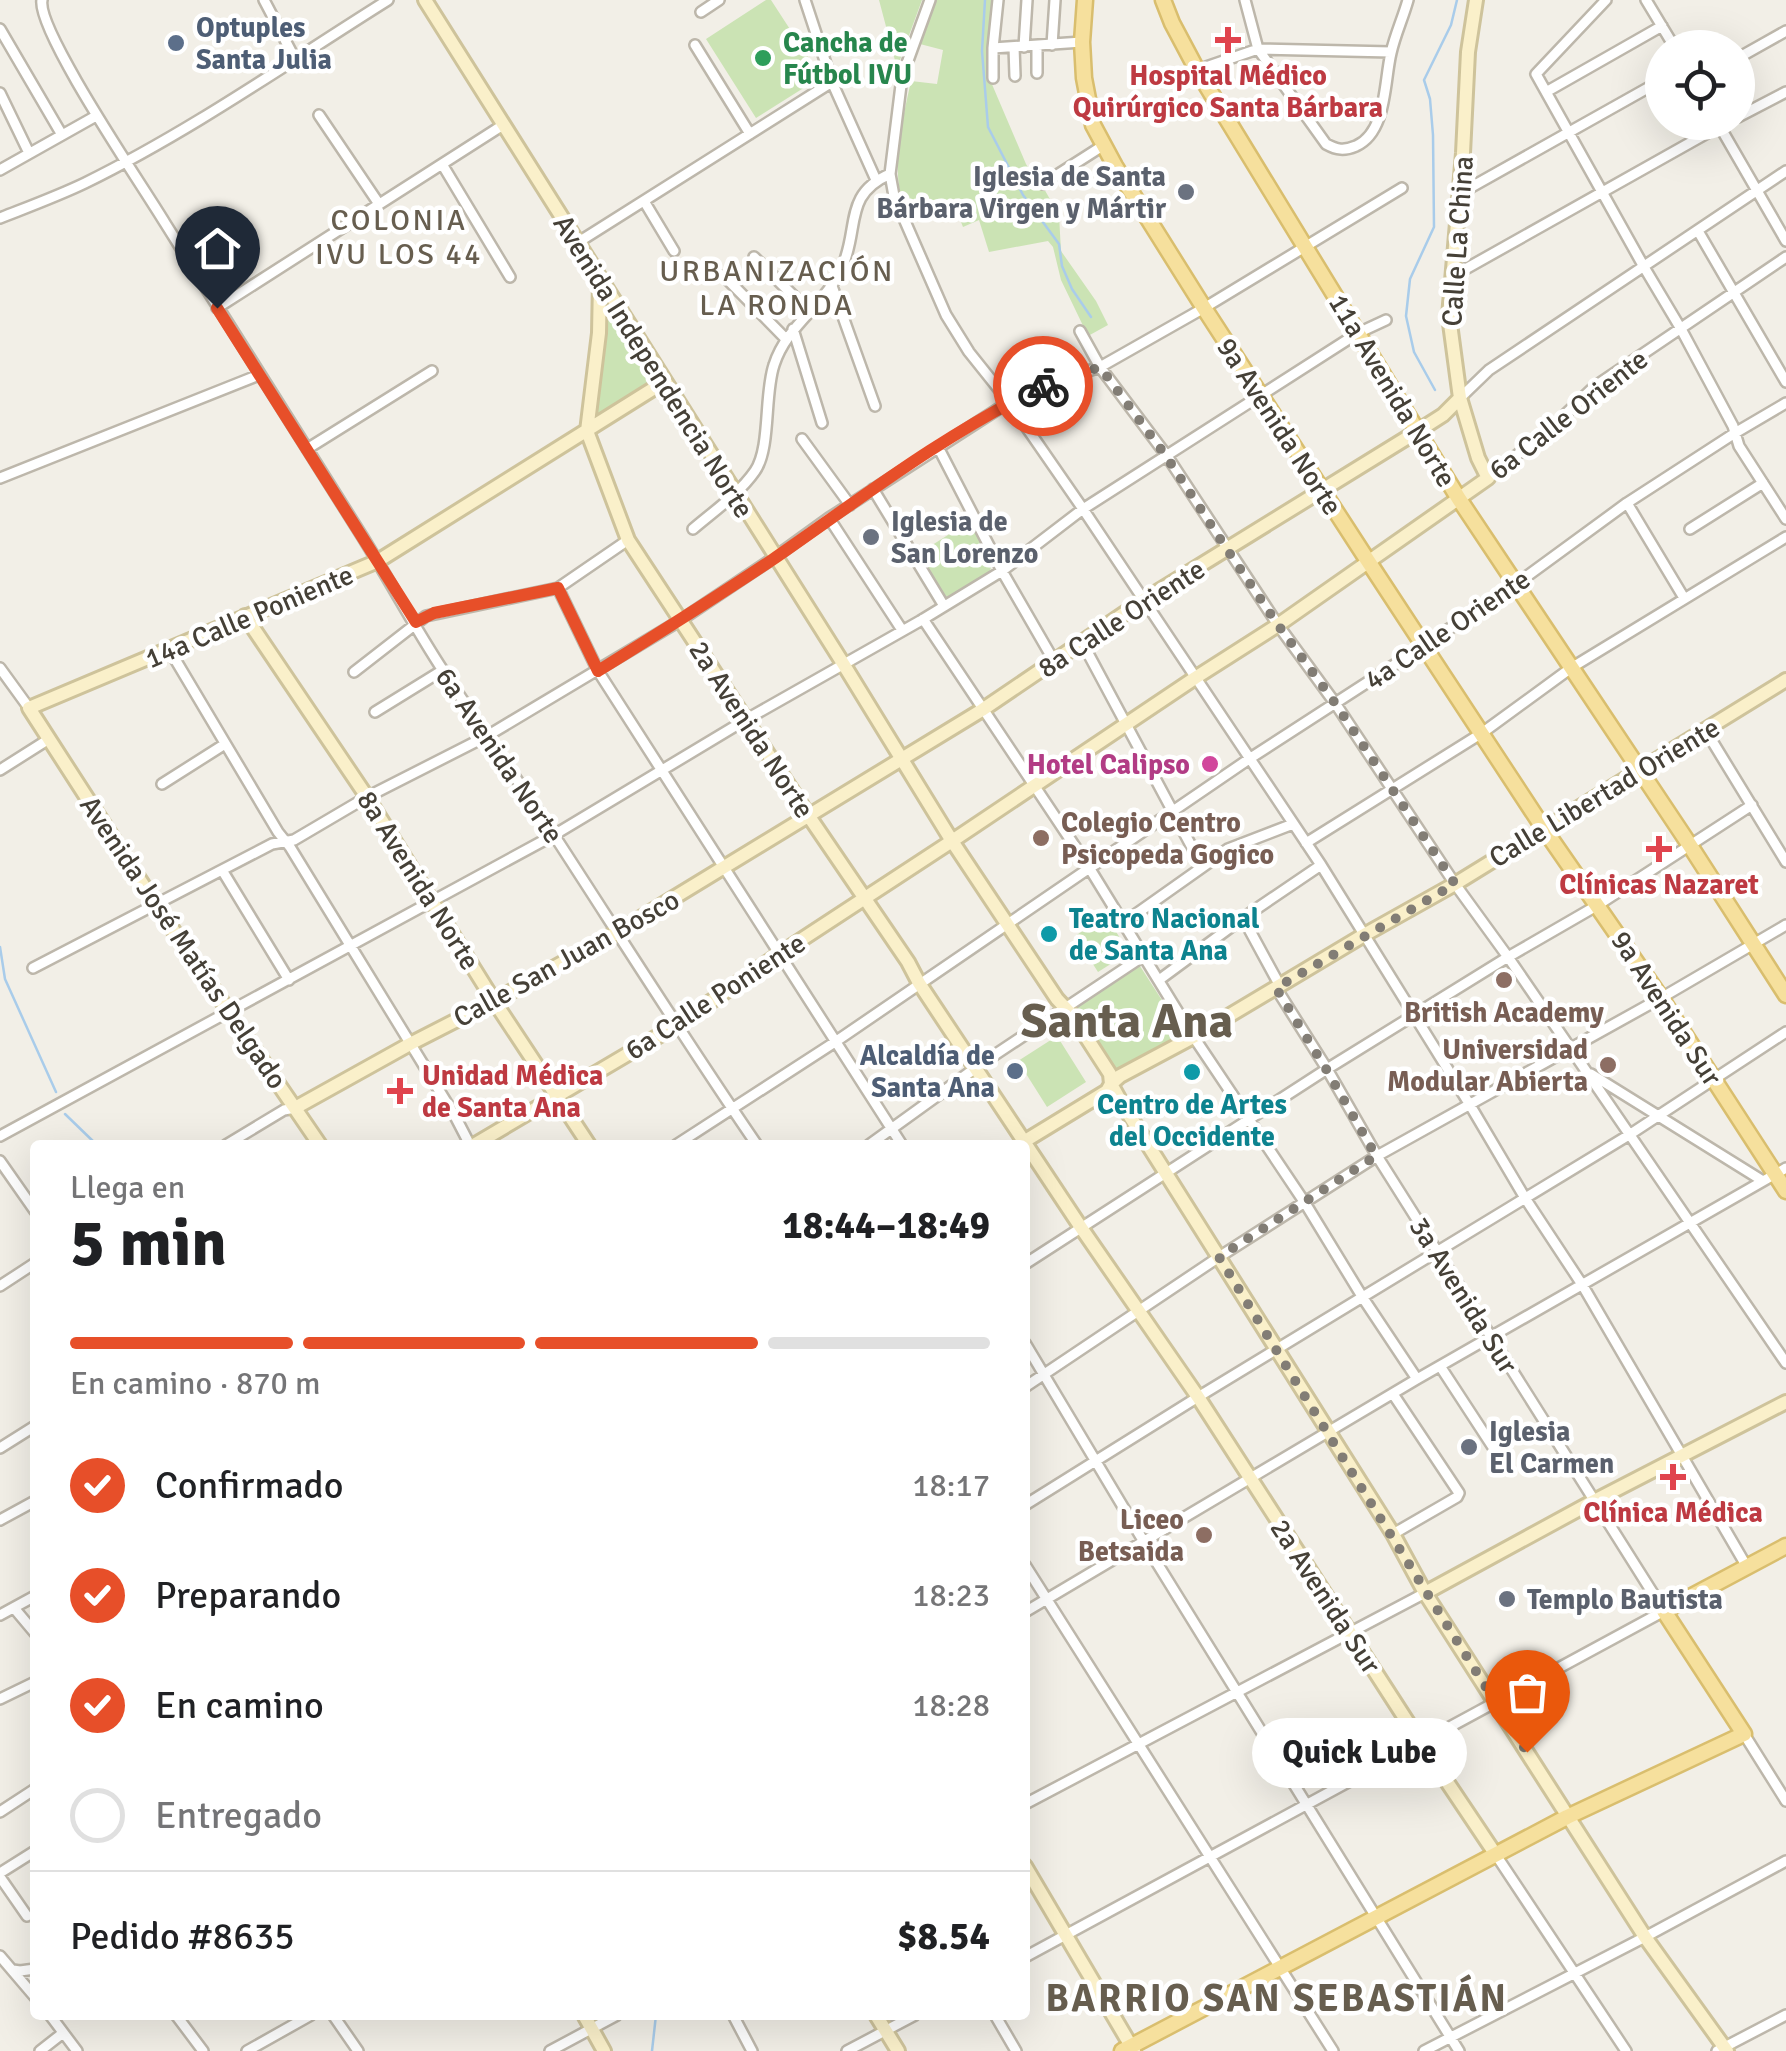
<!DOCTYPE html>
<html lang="es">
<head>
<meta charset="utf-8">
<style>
  :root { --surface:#fff; --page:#f6f6f6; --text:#202124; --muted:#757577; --line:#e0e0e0; --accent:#e74f29 }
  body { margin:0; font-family:Signika,sans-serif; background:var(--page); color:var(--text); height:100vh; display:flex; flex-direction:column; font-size:38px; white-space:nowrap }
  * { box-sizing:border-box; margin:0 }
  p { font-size:32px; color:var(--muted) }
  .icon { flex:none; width:55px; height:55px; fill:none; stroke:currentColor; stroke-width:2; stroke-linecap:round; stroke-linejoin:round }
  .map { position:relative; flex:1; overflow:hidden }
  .details { position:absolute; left:30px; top:1140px; width:1000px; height:880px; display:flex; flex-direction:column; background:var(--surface); border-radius:10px; box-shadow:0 10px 40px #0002 }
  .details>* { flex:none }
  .buttons { position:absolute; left:1645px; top:30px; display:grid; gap:20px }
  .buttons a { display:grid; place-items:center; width:110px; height:110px; border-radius:50%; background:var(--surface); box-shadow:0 10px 40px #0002; font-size:50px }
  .pin { position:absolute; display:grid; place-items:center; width:85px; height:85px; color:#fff; margin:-102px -42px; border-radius:50% 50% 50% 0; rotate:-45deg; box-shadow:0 0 10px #0007 }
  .pin .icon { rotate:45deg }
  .courier { position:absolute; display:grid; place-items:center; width:100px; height:100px; margin:-50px; border:8px solid #e74f29; border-radius:50%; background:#fff; color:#222; box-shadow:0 2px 12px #0007 }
  .bubble { position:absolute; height:70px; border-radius:35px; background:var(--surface); box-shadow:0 10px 40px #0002; font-size:32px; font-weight:700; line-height:70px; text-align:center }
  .overview em { font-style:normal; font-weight:700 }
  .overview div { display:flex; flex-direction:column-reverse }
  .overview { display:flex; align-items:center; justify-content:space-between; height:170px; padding:0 40px }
  h1 { font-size:65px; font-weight:700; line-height:75px }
  .bar { display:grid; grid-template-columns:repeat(4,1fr); gap:15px 10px; align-content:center; height:120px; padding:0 40px }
  .bar i { height:12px; border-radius:8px; background:var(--line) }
  .bar .current { background:var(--accent) }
  .bar p { grid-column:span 4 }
  .line { display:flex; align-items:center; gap:25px; padding:0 40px; border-top:2px solid var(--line) }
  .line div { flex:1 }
  ol { padding:0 40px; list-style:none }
  li { display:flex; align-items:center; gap:30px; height:110px }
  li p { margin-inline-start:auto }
  li .icon { padding:10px; border-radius:50%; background:var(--accent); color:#fff; stroke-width:4 }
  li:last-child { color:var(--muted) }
  li i { width:55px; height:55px; border:5px solid var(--line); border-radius:50% }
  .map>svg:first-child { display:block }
  .green { fill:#cbe3b4 }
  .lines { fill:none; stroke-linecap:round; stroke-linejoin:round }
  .stream { stroke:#a9ccea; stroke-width:2.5 }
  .street-casing { stroke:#bdb7ab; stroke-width:14 }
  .secondary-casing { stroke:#cec39b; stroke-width:18 }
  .primary-casing { stroke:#d9be6e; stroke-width:19 }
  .street { stroke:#fff; stroke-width:9 }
  .secondary { stroke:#faf0ca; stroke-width:12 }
  .primary { stroke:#f6e09d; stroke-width:14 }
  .done { stroke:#827d75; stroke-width:10; stroke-dasharray:0 18 }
  .route { stroke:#e74f29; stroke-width:12 }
  .health-dot { fill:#e0444e; stroke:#fff; stroke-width:4 }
  .service-dot { fill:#5c6f8a; stroke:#fff; stroke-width:4 }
  .leisure-dot { fill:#2e9e5b; stroke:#fff; stroke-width:4 }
  .worship-dot { fill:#6b7280; stroke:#fff; stroke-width:4 }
  .hotel-dot { fill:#d1479c; stroke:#fff; stroke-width:4 }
  .education-dot { fill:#8d6e63; stroke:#fff; stroke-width:4 }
  .culture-dot { fill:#0f9aa8; stroke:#fff; stroke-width:4 }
  .labels { text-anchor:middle; stroke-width:9; stroke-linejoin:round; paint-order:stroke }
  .service-label { font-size:28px; font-weight:bold; fill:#4e5e75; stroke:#fff; text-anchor:start }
  .leisure-label { font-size:28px; font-weight:bold; fill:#27864d; stroke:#fff; text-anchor:start }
  .health-label { font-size:28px; font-weight:bold; fill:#be3a42; stroke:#fff }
  .worship-label { font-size:28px; font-weight:bold; fill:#5b616d; stroke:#fff; text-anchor:start }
  .street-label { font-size:28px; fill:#454037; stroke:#fff }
  .hotel-label { font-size:28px; font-weight:bold; fill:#b23c85; stroke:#fff; text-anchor:end }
  .education-label { font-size:28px; font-weight:bold; fill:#785e54; stroke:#fff; text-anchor:end }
  .culture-label { font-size:28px; font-weight:bold; fill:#0d838f; stroke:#fff; text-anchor:start }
  .neighbourhood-label { font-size:30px; letter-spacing:2.5px; fill:#675e4f; stroke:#fff }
  .district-label { font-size:38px; font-weight:bold; letter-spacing:2.5px; fill:#675e4f; stroke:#fff }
  .town-label { font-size:48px; font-weight:bold; fill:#675e4f; stroke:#fff }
</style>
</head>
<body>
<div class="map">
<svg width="1786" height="2051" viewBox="0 0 1786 2051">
  <rect width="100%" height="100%" fill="#f2efe7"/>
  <path class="green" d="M 766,0 L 771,0 L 821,77 L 756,118 L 706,39 Z
    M 879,0 L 922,0 L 897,68 Z
    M 935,0 L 994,0 L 990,51 L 991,82 L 1026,164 L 1032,174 L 1035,173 L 1059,215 L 1061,251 L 1096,301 L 1108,325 L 1088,336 L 1061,280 L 1053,247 L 1048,241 L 989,252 L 979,220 L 963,227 L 953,202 L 907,217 C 889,172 901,127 911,81 L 937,84 L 943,50 L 920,44 Z
    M 609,317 L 616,319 L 650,372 L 651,379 L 648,385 L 598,417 L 594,415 L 606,322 Z
    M 970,521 L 993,562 L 989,573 L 950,597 L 943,595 L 918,554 Z
    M 1106,916 L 1127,949 L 1125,955 L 1098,972 L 1075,936 Z
    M 1138,963 L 1185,1036 L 1118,1073 L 1114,1072 L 1074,1008 Z
    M 1057,1036 L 1086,1082 L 1047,1107 L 1018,1061 Z"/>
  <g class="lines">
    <path class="stream" d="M 985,0 L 982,51 L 988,127 L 1023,195 L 1059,244 L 1062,266 L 1072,289 L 1091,317
      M 1435,390 L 1414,352 L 1406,316 L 1410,279 L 1434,227 L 1433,135 L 1430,99 L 1424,80 L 1451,25 L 1457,0
      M 0,947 L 5,979 L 56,1092
      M 65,1114 L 97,1145
      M 652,2051 L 656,2015"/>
    <g class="street-casing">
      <path id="street" d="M 42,0 C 36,30 144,188 165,223 C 230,328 297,431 362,536 C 390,581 415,628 444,672 C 480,727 518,780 554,835 C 621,938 687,1043 757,1145
        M 264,0 L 295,59
        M 805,0 L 832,82 L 876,180
        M 930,0 L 902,77 L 890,174 L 894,196 L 946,315 L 969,352 L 1009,402 L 1083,509 L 1321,865 L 1470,1105 L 1525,1198 L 1583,1286 L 1747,1567
        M 1245,0 L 1258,49 L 1326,144 C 1337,150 1344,151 1356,146 C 1387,132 1384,82 1391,53 C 1395,35 1403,18 1408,0
        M 1606,0 L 1536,74 L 1644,267 L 1681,329 L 1733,426 L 1739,446 L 1786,519
        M 1646,0 L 1675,48
        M 701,12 L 719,0
        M 0,29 L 62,135
        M 695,45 L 750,134
        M 1052,45 L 1055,0
        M 1014,47 L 1015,76
        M 1024,47 L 1027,0
        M 993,48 L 1082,42
        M 1738,58 L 1786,31
        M 1197,70 L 1258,49 L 1391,52
        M 1037,73 L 1037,46
        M 993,78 L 993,48 L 998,0
        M 1546,92 L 1662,26
        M 0,93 L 29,153
        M 319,115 L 379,204
        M 1738,117 L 1786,92
        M 1719,125 L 1786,241
        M 442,164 L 510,277
        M 0,170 L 96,116
        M 1043,184 L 1104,145
        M 1459,194 L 1662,80
        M 644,201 L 674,251
        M 0,218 C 28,207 58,196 85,183 C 191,131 289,62 388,0
        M 1698,231 L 1786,382
        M 577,243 L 832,82
        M 754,257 L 810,312
        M 724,276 L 786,339
        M 1453,276 L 1727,122
        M 832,286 L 875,406
        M 217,308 L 503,125
        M 793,329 L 822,423
        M 1080,331 L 1100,367 L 1167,456 L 1278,625 L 1335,703 L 1455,884 L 1508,957 L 1786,1363
        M 1460,398 L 1489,370 L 1786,171
        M 802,439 L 850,505
        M 938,447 L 1002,571 L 1054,661
        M 307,449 L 432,371
        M 0,478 L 259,375
        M 1488,478 L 1551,428 L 1594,387 L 1786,257
        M 873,489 L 944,606
        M 1627,503 L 1684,598
        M 829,518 L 902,630
        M 693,529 C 714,511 739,494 755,471 C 771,448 764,394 774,365 C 787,324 827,304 843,265 C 859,227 844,194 890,174
        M 1690,529 L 1763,483
        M 558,588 L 598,671 L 902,1145
        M 923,619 L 1090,869 L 1189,1030 L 1305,1203 L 1363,1298 L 1417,1379
        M 1082,642 L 1202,866
        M 169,649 L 278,832 L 290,847 L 456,1118 L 470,1145
        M 0,668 L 29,708
        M 354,672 L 426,616 L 558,588 L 628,540
        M 375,712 L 443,670
        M 1706,731 L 1786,862
        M 0,770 L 49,739
        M 162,784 L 225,744
        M 1306,843 L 1482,733 L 1571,668 L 1786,537
        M 222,870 L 289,980
        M 1243,918 L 1280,986
        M 1122,924 L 1228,849 L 1293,824
        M 33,968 L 272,844 L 294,840 L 367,797 L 487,736 L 681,620 L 775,557 L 829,518 L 1009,402 L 1043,386 L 1100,367 L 1204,308 L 1402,188
        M 1159,980 L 1243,918 L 1321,865
        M 1591,1074 L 1763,1181
        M 0,1136 L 554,835 L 747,719 L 920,621 L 1002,571 L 1083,509 L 1358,333 L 1386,320
        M 226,1145 L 284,1110 L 295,1108
        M 676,1145 L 835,1042 L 1249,759 L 1425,645 L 1515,585 L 1627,503 L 1735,433 L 1786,403
        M 869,1145 L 984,1062 L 1136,961 L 1140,953
        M 0,1161 L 35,1211
        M 1025,1264 L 1327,1069 L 1508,957 L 1598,905 L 1752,805
        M 0,1286 L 35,1263
        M 1025,1343 L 1144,1542 L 1459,2051
        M 1440,1366 L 1502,1461
        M 1025,1387 L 1219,1257 L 1377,1156 L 1661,998 L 1786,925
        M 0,1448 L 35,1426
        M 1025,1505 L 1198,1397 L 1629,1135 L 1786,1032
        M 0,1520 L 35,1501
        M 1393,1534 L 1457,1497 L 1459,1493 L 1393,1394
        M 1025,1565 L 1333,2051
        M 14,1608 L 35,1633
        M 1025,1612 L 1417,1379 L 1786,1168
        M 0,1615 L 35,1596
        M 0,1699 L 35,1682
        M 1744,1734 L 1786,1801
        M 1025,1804 L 1425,1593
        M 0,1812 L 35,1789
        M 1496,1855 L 1626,2051
        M 0,1873 L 35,1851
        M 0,1877 L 27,1916
        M 0,1956 L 35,1997
        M 1025,1957 L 1664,1611 L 1377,1156 L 1327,1069 L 1276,988
        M 13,1970 L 20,1971 L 35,1969
        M 50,2015 L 77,2051
        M 176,2015 L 203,2051
        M 333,2015 L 358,2051
        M 733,2015 L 752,2051
        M 995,2015 L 1016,2051
        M 40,2051 L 63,2033
        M 247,2051 L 311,2015
        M 550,2051 L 617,2015
        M 847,2051 L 915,2015
        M 1424,2051 L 1645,1937 L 1786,1861
        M 1717,2051 L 1786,2015"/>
    </g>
    <g class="secondary-casing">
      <path id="secondary" d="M 425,0 L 844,665 L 952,841 L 1057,999 L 1072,1015 L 1110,1074 L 1111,1084 L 1121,1102 L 1393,1534 L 1425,1593 L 1645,1937 L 1727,2051
        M 600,282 L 599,333 L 587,431 L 628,540 L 808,815 L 908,962 L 919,983 L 1082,1229 L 1198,1397 L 1421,1743 L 1496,1855
        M 245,616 L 367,797 L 494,1001 L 589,1145
        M 295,1108 L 410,1044 L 494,1001 L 616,933 L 982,710 L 1144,600 L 1418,431 L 1443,415 L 1460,398
        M 1020,1144 L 1107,1091 L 1111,1084 L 1120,1076 L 1195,1036 L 1364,935 L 1455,884 L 1786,680
        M 320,1145 L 156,905 L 29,708 L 378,561 L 664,382
        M 474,1145 L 677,1025 L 778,955 L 952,841 L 1195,678 L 1278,625 L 1488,478 L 1478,458 L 1460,398 L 1449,316 L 1463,153 L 1468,52 L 1476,0
        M 1425,1593 L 1594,1501 L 1786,1402
        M 1025,1866 L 1134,2051
        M 584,2015 L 604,2051
        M 876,2015 L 898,2051"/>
    </g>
    <g class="primary-casing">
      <path id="primary" d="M 1085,0 L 1082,42 L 1084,78 L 1093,125 L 1115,166 L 1204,308 L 1368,561 L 1544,829 L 1661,998 L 1786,1191
        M 1163,0 L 1172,23 L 1197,70 L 1459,499 L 1689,844 L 1786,995
        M 1122,2051 L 1567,1817 L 1744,1734 L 1664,1611 L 1786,1546"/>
    </g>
    <use href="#street" class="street"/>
    <use href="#secondary" class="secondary"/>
    <use href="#primary" class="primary"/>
  </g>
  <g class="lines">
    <path class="done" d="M 1043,386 L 1100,367 L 1166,456 L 1226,548 L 1278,625 L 1335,703 L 1455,884 L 1276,988 L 1326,1069 L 1376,1156 L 1219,1257 C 1321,1423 1423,1588 1527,1752"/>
    <path class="route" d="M 217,308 L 416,622 L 434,613 L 558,588 L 598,671 C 656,635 715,598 772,560 C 860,499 946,433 1043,386"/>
  </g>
  <g class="health-dot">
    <path d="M1223 25h10v10h10v10h-10v10h-10v-10h-10v-10h10z"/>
    <path d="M1654 834h10v10h10v10h-10v10h-10v-10h-10v-10h10z"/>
    <path d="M395 1076h10v10h10v10h-10v10h-10v-10h-10v-10h10z"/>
    <path d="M1668 1462h10v10h10v10h-10v10h-10v-10h-10v-10h10z"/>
  </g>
  <g class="service-dot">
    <circle cx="176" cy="43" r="10"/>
    <circle cx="1015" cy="1071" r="10"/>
  </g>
  <circle class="leisure-dot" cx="763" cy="58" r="10"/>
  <g class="worship-dot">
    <circle cx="1186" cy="192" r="10"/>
    <circle cx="871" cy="537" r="10"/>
    <circle cx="1469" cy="1447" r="10"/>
    <circle cx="1507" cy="1599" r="10"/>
  </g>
  <circle class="hotel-dot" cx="1210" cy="764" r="10"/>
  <g class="education-dot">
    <circle cx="1041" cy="838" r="10"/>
    <circle cx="1504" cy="980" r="10"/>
    <circle cx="1608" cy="1065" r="10"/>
    <circle cx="1204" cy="1535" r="10"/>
  </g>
  <g class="culture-dot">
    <circle cx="1049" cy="934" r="10"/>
    <circle cx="1192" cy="1072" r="10"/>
  </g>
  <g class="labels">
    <g class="service-label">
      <text x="196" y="37">Optuples<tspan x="196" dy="32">Santa Julia</tspan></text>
      <text x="995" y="1065" text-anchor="end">Alcaldía de<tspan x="995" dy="32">Santa Ana</tspan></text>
    </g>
    <g class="leisure-label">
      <text x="783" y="52">Cancha de<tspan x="783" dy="32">Fútbol IVU</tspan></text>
    </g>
    <g class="health-label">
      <text x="1228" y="85">Hospital Médico<tspan x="1228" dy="32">Quirúrgico Santa Bárbara</tspan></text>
      <text x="1659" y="894">Clínicas Nazaret</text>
      <text x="422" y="1085" text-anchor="start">Unidad Médica<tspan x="422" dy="32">de Santa Ana</tspan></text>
      <text x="1673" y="1522">Clínica Médica</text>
    </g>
    <g class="worship-label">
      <text x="1166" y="186" text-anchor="end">Iglesia de Santa<tspan x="1166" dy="32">Bárbara Virgen y Mártir</tspan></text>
      <text x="891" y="531">Iglesia de<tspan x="891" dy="32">San Lorenzo</tspan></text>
      <text x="1489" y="1441">Iglesia<tspan x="1489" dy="32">El Carmen</tspan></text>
      <text x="1527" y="1609">Templo Bautista</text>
    </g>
    <g class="street-label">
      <text transform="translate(1457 241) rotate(-86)" y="10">Calle La China</text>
      <text transform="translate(654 366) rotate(58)" y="10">Avenida Independencia Norte</text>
      <text transform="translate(1393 390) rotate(59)" y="10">11a Avenida Norte</text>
      <text transform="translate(1568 414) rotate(-38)" y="10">6a Calle Oriente</text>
      <text transform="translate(1280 426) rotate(57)" y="10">9a Avenida Norte</text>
      <text transform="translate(249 616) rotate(-23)" y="10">14a Calle Poniente</text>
      <text transform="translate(1121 618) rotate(-33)" y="10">8a Calle Oriente</text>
      <text transform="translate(1447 629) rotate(-34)" y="10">4a Calle Oriente</text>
      <text transform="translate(752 729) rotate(57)" y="10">2a Avenida Norte</text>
      <text transform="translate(500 755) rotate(56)" y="10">6a Avenida Norte</text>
      <text transform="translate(1604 792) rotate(-31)" y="10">Calle Libertad Oriente</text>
      <text transform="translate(419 880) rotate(58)" y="10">8a Avenida Norte</text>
      <text transform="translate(184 942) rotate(56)" y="10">Avenida José Matías Delgado</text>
      <text transform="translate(566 958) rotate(-29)" y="10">Calle San Juan Bosco</text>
      <text transform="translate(715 996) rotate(-33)" y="10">6a Calle Poniente</text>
      <text transform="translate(1667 1008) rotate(57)" y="10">9a Avenida Sur</text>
      <text transform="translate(1464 1295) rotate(58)" y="10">3a Avenida Sur</text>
      <text transform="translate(1326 1596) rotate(57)" y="10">2a Avenida Sur</text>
    </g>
    <g class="hotel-label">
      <text x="1190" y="774">Hotel Calipso</text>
    </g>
    <g class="education-label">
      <text x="1061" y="832" text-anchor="start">Colegio Centro<tspan x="1061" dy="32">Psicopeda Gogico</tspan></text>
      <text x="1504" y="1022" text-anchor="middle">British Academy</text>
      <text x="1588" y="1059">Universidad<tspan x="1588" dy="32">Modular Abierta</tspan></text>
      <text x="1184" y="1529">Liceo<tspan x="1184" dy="32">Betsaida</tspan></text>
    </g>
    <g class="culture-label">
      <text x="1069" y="928">Teatro Nacional<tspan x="1069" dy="32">de Santa Ana</tspan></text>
      <text x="1192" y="1114" text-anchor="middle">Centro de Artes<tspan x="1192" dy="32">del Occidente</tspan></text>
    </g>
    <g class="neighbourhood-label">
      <text x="399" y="230">COLONIA<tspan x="399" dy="34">IVU LOS 44</tspan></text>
      <text x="777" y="281">URBANIZACIÓN<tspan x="777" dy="34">LA RONDA</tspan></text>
    </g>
    <g class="district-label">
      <text x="1277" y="2011">BARRIO SAN SEBASTIÁN</text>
    </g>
    <g class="town-label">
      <text x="1127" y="1037">Santa Ana</text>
    </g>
  </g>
</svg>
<div class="buttons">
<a><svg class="icon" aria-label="locate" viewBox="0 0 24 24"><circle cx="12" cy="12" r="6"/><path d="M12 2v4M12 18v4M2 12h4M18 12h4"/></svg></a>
</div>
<div class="pin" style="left:1527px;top:1752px;background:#ea580c"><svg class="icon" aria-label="bag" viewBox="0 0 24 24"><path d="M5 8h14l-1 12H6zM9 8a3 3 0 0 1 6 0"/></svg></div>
<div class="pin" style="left:217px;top:308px;background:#1f2937"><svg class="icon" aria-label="home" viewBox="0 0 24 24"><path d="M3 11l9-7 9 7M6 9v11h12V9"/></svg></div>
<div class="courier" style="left:1043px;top:386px"><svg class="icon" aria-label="bike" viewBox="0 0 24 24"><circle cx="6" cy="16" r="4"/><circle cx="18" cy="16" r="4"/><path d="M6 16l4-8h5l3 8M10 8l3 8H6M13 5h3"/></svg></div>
<div class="bubble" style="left:1252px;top:1718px;width:215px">Quick Lube</div>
<section class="details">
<div class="overview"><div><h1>5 min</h1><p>Llega en</p></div><em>18:44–18:49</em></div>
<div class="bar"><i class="current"></i><i class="current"></i><i class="current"></i><i></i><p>En camino · 870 m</p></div>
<ol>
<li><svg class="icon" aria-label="check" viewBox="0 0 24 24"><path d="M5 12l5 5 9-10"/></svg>Confirmado<p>18:17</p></li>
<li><svg class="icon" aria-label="check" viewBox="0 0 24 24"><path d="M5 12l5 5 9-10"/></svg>Preparando<p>18:23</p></li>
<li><svg class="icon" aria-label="check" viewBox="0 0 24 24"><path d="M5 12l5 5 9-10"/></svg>En camino<p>18:28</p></li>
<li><i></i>Entregado</li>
</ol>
<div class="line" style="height:130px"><div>Pedido #8635</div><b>$8.54</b></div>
</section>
</div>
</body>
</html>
